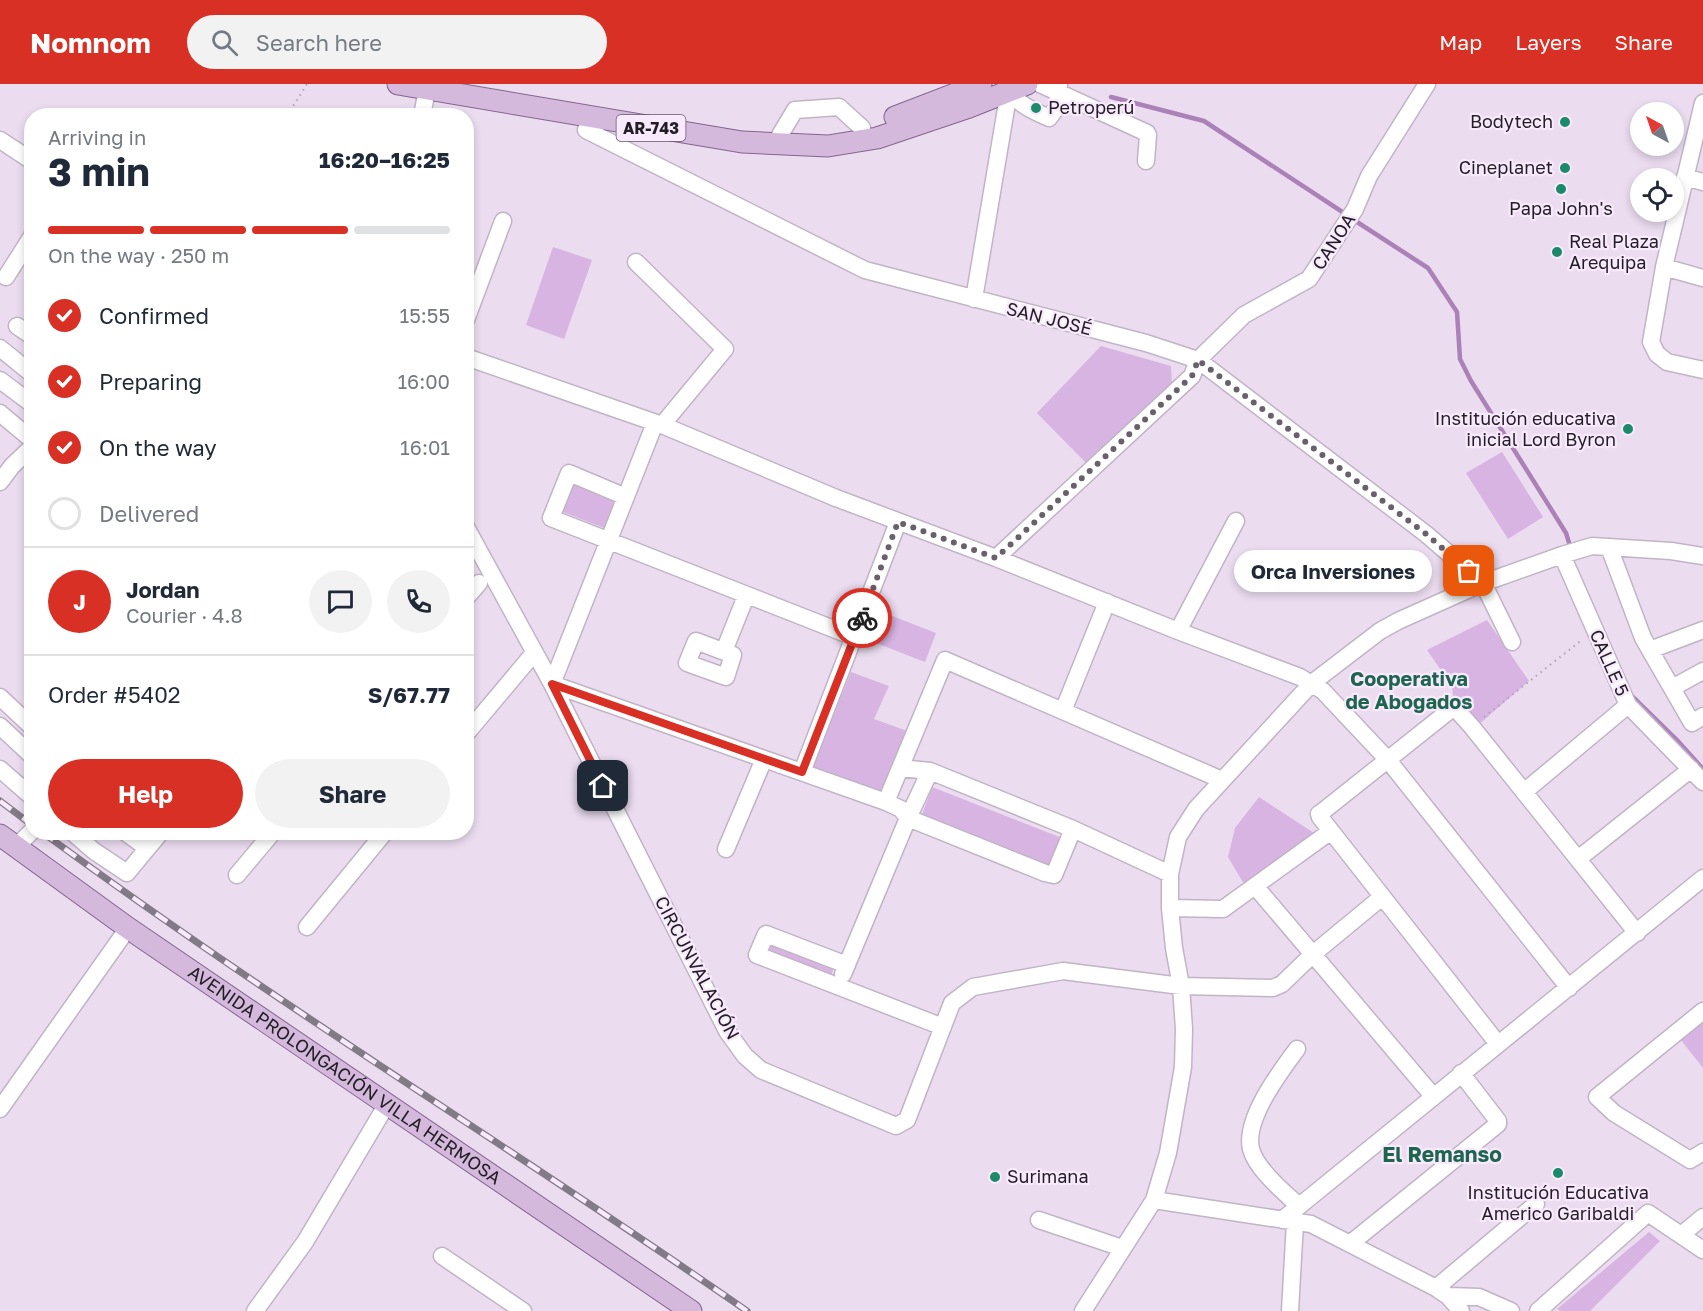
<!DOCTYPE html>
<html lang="en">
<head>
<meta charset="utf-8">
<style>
  :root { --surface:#fff; --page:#f2f2f3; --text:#1f2937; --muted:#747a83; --line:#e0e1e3; --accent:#d93025 }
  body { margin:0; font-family:"Golos Text",sans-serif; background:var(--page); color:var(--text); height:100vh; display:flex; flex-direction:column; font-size:22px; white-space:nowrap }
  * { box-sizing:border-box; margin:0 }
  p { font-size:20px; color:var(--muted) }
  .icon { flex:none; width:33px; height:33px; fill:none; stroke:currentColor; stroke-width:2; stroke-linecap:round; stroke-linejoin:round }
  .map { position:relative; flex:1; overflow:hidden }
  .details { position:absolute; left:24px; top:24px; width:450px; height:732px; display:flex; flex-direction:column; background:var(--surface); border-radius:24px; box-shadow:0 3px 9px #0003 }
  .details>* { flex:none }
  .needle { width:39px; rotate:320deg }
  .fabs { position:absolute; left:1630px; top:18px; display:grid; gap:12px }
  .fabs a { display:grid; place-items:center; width:54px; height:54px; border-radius:50%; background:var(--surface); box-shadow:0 3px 9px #0003; font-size:30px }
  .pin { position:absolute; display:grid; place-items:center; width:51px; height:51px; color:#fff; margin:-26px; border-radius:12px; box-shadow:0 3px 9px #0006 }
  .courier { position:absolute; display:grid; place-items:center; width:60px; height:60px; margin:-30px; border:4px solid #d93025; border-radius:50%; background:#fff; color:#222; box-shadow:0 2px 8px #0007 }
  .bubble { position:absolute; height:42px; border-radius:21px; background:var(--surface); box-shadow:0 3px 9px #0003; font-size:20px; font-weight:700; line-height:42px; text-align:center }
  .overview em { font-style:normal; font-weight:700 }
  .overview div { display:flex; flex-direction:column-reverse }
  .overview { display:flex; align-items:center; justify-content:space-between; height:102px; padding:0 24px }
  h1 { font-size:39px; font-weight:700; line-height:45px }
  .bar { display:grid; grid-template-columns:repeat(4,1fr); gap:9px 6px; align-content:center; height:72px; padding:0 24px }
  .bar i { height:8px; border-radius:4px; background:var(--line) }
  .bar .current { background:var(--accent) }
  .bar p { grid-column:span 4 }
  .line { display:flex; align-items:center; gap:15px; padding:0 24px; border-top:2px solid var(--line) }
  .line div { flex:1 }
  .round { display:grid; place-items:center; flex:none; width:63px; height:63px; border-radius:32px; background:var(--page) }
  ol { padding:0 24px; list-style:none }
  li { display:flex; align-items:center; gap:18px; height:66px }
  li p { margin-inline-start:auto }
  li .icon { padding:6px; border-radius:50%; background:var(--accent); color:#fff; stroke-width:4 }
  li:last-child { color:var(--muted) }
  li i { width:33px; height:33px; border:3px solid var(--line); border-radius:50% }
  .action { display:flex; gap:12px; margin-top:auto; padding:12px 24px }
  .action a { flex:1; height:69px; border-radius:36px; background:var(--accent); color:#fff; font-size:24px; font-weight:700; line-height:69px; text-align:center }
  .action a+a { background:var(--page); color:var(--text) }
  header { display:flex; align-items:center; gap:36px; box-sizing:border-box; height:84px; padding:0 30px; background:var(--accent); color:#fff }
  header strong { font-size:28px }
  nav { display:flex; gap:33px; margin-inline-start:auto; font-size:21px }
  .search { width:420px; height:54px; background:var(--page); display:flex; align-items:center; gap:15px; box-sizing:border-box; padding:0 21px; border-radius:33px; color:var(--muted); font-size:22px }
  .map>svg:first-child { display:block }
  .green { fill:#d7b4e2 }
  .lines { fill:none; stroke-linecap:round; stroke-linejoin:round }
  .stream { stroke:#ab82b8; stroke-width:4.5 }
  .minor-casing { stroke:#c2b4c7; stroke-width:19 }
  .major-casing { stroke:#84658e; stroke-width:23 }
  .path { stroke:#afa3b3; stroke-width:2; stroke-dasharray:1.5 4.5; stroke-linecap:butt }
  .minor { stroke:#fff; stroke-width:16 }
  .major { stroke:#d4b9dd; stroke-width:21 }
  .rail-casing { stroke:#837a87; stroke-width:7 }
  .rail { stroke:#f8e9fd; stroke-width:4.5; stroke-dasharray:14; stroke-linecap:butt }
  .done { stroke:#69606c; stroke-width:6; stroke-dasharray:0 10.8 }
  .route { stroke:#d93025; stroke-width:8 }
  .poi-dot { fill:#1a8a6a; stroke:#f8e9fd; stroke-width:2 }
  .labels { text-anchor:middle; stroke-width:4.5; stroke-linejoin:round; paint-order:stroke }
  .shield { fill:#f8e9fd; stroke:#635b66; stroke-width:1.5 }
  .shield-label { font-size:16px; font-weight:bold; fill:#231e25 }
  .poi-label { font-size:18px; fill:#231e25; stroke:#f8e9fd; text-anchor:start }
  .street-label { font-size:18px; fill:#231e25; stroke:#f8e9fd }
  .neighbourhood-label { font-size:20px; font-weight:bold; fill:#1d654e; stroke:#f8e9fd }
  .quarter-label { font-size:21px; font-weight:bold; fill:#1d654e; stroke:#f8e9fd }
</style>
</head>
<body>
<header>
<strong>Nomnom</strong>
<div class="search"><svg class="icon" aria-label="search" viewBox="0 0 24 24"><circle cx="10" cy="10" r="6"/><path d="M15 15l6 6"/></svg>Search here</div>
<nav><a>Map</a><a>Layers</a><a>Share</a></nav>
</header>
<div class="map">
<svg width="1703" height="1227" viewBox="0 0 1703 1227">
  <rect width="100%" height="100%" fill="#ebdcf0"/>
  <path class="green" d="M 553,163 L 592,176 L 564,255 L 526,241 Z
    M 1101,262 L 1171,282 L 1172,302 L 1087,380 L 1037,329 Z
    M 1502,368 L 1543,433 L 1508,455 L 1466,389 Z
    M 571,395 L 616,413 L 604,444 L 558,426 Z
    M 882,528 L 936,549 L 925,578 L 871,557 Z
    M 1487,536 L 1529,597 L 1478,641 L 1453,612 L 1452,602 L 1427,566 Z
    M 851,588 L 889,602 L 874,635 L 910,648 L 885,710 L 812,685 Z
    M 932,703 L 1062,754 L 1051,784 L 920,736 Z
    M 1259,713 L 1323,755 L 1250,810 L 1228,773 L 1235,744 Z
    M 772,860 L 834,883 L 831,892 L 768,869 Z
    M 1703,939 L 1703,984 L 1681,956 Z
    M 1649,1148 L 1660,1157 L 1590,1227 L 1561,1227 L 1557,1225 Z"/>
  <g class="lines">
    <path class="stream" d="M 1111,13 L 1204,37 L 1347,131
      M 1354,136 L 1428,184 L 1457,228 L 1460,275 L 1471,297 L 1566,449 L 1571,465
      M 1629,609 L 1677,656 L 1703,685"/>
    <g class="minor-casing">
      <path id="minor" d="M 1040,0 L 1147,49 L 1148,51 L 1146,77
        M 1006,1 C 1015,19 1031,26 1049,34 L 1057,23 L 1059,0
        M 1703,19 L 1664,183 L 1651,258 L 1657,270 L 1667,278 L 1703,286
        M 422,32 L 428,0
        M 591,34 L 586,46 L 865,186 L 1146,259 L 1198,276 L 1426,450 L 1483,499 L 1512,558
        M 780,51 L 795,26 L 839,23 L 862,44
        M 0,56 L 32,77
        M 1685,93 L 1703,98
        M 636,178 L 725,265 L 662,341
        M 1664,183 L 1703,194
        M 6,193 L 32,152
        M 974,215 L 1009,7
        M 466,236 L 503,137
        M 17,242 L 32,252
        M 0,264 L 32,290
        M 466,273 L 662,341 L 836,414 L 996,474 L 1178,547 L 1300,593 L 1323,607 L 1388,676 L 1569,904
        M 0,296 L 32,320
        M 0,329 L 32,356
        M 0,398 L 12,382 L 32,363
        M 626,413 L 569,389 L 551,434 L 854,553
        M 466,443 L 552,600 L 727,947 L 745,972 L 761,986 L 896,1042 L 907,1036 L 952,919 L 973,903 L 1063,887 L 1181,902 L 1273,904 L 1282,900 L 1313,870 L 1382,813
        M 1609,463 L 1643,554 L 1692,639 L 1703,632
        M 1562,471 L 1628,621 L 1703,698
        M 996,474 L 1192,292 L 1198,276 L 1244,231 L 1309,195 L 1355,125 L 1369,92 L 1427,0
        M 466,514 L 479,499
        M 1178,547 L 1236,437
        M 696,557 L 733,571 L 726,593 L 687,579 Z
        M 1650,566 L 1703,546
        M 724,567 L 746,512
        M 552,600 L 886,718 L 901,725 L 908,734 L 1045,789 L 1054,791 L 1073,745
        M 552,600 L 655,339
        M 1672,604 L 1703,587
        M 0,613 L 32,643
        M 1063,627 L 1107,518
        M 0,642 L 32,672
        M 466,650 L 534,569
        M 900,684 L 930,687 L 1073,745 L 1170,790
        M 0,685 L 32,713
        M 802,688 L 898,438
        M 1524,708 L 1628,621
        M 886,718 L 945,576 L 1222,696
        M 72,748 L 94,767 L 127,789 L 161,748
        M 125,748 L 147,764
        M 16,763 L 32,747
        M 726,765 L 764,675
        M 1578,775 L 1691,685
        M 237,791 L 273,748
        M 1255,802 L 1433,1012
        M 1170,824 L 1223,825 L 1331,747
        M 307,843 L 385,748
        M 847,881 L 766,850 L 757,871 L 943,943
        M 843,890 L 908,734 L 930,687
        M 1703,927 L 1597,1013 L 1614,1029 L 1690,1076 L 1703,1068
        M 1498,960 L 1320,733 L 1319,730 L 1322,728 L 1454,623 L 1472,643 L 1637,849
        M 1297,965 C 1280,988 1244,1035 1251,1065 C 1256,1085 1285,1109 1299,1122
        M 0,1025 L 128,844
        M 1154,1116 L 1311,1140 L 1436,1204 L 1448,1212 L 1461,1227
        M 1039,1136 L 1122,1164
        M 1282,1136 L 1703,794
        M 1681,1151 L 1703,1133
        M 1351,1159 L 1498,1040 L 1498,1037 L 1461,989
        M 442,1172 L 523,1227
        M 1436,1204 L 1536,1120
        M 1448,1212 L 1479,1213 L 1511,1227
        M 255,1227 L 305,1158 L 387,1020
        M 1083,1227 L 1154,1116 L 1168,1069 L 1183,983 L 1184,945 L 1181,902 L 1174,864 L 1170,824 L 1170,790 L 1178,753 L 1196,725 L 1312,599 L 1380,547 L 1398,537 L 1483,499 L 1562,471 L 1592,462 L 1671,467 L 1703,472
        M 1290,1227 L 1295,1138
        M 1538,1227 L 1648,1129 L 1703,1166"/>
    </g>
    <g class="major-casing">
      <g id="major">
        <path d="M 398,0 L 742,58 L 828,62 L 877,54 L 969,23 L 1027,0"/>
        <path d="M 895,33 L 981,0"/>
        <path id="s1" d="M 0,751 L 128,844 L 691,1227"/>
      </g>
    </g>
    <path class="path" d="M 287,32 L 307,0
      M 1484,633 L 1583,555"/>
    <use href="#minor" class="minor"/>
    <use href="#major" class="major"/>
    <g class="rail-casing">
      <path id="rail" d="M 0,717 L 32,741
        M 42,748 C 271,917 514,1065 747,1227"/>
    </g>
    <use href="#rail" class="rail"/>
  </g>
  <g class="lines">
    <path class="done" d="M 862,534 L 898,438 L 996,474 L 1192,292 L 1198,276 L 1426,450 L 1469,487"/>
    <path class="route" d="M 603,702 L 552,600 L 802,688 L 862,534"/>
  </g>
  <g class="poi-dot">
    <circle cx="1036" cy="24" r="6"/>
    <circle cx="1565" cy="38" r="6"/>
    <circle cx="1565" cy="84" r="6"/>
    <circle cx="1561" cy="105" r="6"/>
    <circle cx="1557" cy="168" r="6"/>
    <circle cx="1628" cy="345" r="6"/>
    <circle cx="1558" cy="1089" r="6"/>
    <circle cx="995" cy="1093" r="6"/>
  </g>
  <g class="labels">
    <rect class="shield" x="616.5" y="31" width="69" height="26" rx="4.5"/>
    <g class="shield-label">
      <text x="651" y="50">AR-743</text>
    </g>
    <g class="poi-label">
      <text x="1048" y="30">Petroperú</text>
      <text x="1553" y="44" text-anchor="end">Bodytech</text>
      <text x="1553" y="90" text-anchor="end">Cineplanet</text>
      <text x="1561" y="131" text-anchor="middle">Papa John's</text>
      <text x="1569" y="164">Real Plaza<tspan x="1569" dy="21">Arequipa</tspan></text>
      <text x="1616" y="341" text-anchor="end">Institución educativa<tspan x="1616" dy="21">inicial Lord Byron</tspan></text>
      <text x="1007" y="1099">Surimana</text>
      <text x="1558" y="1115" text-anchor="middle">Institución Educativa<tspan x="1558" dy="21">Americo Garibaldi</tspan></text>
    </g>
    <g class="street-label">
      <text transform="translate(1334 158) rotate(-57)" y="6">CANOA</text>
      <text transform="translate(1049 235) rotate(14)" y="6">SAN JOSÉ</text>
      <text transform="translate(1609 579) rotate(66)" y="6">CALLE 5</text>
      <text transform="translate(697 884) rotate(62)" y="6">CIRCUNVALACIÓN</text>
      <text dy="6" stroke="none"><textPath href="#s1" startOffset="420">AVENIDA PROLONGACIÓN VILLA HERMOSA</textPath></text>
    </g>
    <g class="neighbourhood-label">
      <text x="1409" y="602">Cooperativa<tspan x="1409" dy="23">de Abogados</tspan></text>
    </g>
    <g class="quarter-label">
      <text x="1442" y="1078">El Remanso</text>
    </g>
  </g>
</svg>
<div class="fabs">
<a><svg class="needle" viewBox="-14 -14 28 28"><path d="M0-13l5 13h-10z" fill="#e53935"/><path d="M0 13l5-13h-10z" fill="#747a83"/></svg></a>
<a><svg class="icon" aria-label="locate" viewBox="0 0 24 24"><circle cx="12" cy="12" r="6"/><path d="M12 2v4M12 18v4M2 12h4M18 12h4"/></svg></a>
</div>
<div class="pin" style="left:1469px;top:487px;background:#ea580c"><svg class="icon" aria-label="bag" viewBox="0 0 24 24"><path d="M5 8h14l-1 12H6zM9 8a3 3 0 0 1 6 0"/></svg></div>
<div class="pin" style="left:603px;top:702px;background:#1f2937"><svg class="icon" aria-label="home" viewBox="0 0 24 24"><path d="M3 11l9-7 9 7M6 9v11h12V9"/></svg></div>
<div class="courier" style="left:862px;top:534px"><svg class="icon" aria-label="bike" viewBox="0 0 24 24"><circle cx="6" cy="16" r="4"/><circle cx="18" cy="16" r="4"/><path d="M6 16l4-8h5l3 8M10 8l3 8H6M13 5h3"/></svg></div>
<div class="bubble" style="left:1234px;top:466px;width:198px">Orca Inversiones</div>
<section class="details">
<div class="overview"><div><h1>3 min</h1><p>Arriving in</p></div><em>16:20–16:25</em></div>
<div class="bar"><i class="current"></i><i class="current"></i><i class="current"></i><i></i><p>On the way · 250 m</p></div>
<ol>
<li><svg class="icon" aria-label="check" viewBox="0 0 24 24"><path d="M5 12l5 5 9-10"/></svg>Confirmed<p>15:55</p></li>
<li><svg class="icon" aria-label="check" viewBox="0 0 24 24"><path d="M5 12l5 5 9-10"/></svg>Preparing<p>16:00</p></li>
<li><svg class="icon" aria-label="check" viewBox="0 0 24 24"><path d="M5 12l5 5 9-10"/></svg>On the way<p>16:01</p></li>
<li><i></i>Delivered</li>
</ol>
<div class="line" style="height:108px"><b class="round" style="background:var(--accent);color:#fff">J</b><div><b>Jordan</b><p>Courier · 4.8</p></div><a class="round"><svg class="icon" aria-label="chat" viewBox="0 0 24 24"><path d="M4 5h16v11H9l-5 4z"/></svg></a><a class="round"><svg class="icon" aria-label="phone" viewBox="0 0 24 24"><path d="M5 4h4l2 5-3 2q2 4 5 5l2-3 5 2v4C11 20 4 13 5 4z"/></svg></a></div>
<div class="line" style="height:78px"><div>Order #5402</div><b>S/67.77</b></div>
<div class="action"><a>Help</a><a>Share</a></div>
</section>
</div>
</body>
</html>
